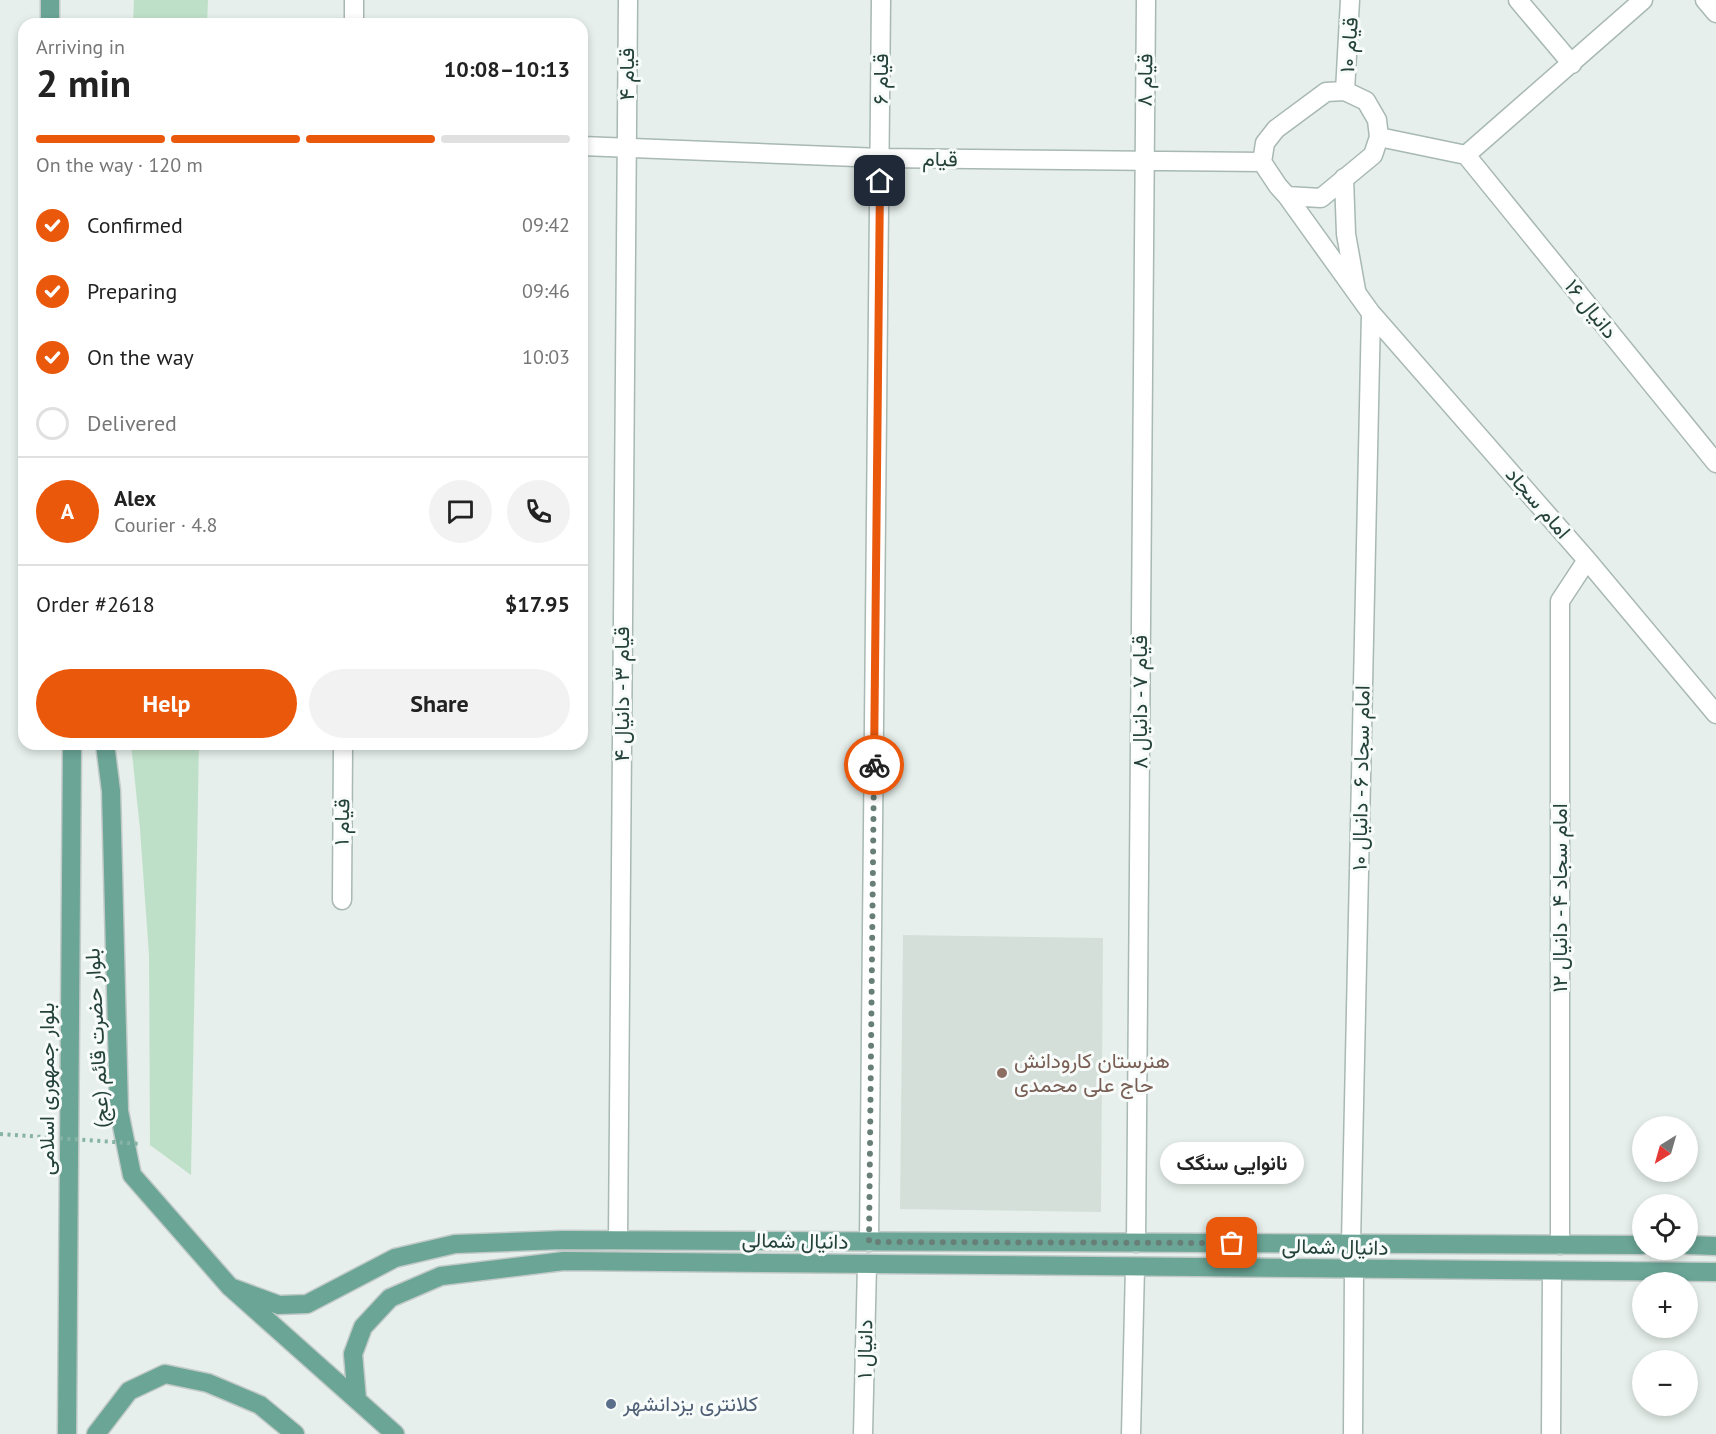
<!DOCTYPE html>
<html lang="en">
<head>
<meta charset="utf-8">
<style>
  :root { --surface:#fff; --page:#f2f2f2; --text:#222; --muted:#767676; --line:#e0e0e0; --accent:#ea580c }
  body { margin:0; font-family:"PT Sans",Vazirmatn,sans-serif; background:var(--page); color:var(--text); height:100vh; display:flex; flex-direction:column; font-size:22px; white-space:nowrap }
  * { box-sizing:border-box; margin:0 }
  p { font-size:20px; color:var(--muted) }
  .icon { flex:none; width:33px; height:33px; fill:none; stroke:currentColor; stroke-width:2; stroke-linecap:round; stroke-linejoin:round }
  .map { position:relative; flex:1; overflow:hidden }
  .sheet { position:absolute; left:18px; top:18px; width:570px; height:732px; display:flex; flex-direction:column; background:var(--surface); border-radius:18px; box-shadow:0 3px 9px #0003 }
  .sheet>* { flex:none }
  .needle { width:39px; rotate:217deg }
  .fabs { position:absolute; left:1632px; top:1116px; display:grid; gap:12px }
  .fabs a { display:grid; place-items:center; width:66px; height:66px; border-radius:50%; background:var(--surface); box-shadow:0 3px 9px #0003; font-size:30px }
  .pin { position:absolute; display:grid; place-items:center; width:51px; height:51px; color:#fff; margin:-26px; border-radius:12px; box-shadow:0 3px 9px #0006 }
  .courier { position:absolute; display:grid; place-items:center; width:60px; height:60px; margin:-30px; border:4px solid #ea580c; border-radius:50%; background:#fff; color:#222; box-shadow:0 2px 8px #0007 }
  .bubble { position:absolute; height:42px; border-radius:21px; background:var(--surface); box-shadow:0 3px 9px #0003; font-size:20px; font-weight:700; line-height:42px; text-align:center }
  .head em { font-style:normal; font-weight:700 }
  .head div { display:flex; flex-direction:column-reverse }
  .head { display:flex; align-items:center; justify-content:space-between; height:102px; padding:0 18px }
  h1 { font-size:39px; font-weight:700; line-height:45px }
  .bar { display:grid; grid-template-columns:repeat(4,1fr); gap:9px 6px; align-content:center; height:72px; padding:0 18px }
  .bar i { height:8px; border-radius:4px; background:var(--line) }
  .bar .on { background:var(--accent) }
  .bar p { grid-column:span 4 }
  .line { display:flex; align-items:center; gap:15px; padding:0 18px; border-top:2px solid var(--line) }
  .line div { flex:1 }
  .round { display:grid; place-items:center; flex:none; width:63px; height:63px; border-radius:32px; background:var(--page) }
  ol { padding:0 18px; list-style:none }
  li { display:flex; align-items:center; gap:18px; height:66px }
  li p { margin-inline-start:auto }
  li .icon { padding:6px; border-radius:50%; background:var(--accent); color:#fff; stroke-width:4 }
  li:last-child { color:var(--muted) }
  li i { width:33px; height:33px; border:3px solid var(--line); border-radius:50% }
  .cta { display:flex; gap:12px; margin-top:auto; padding:12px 18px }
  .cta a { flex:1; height:69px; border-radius:36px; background:var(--accent); color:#fff; font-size:24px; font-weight:700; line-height:69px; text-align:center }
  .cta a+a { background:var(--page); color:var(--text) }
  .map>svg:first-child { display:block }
  .built { fill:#d4dfda }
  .green { fill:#bfe0c8 }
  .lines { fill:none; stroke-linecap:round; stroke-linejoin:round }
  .minor-casing { stroke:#a8b8b2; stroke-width:21 }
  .major-casing { stroke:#c2cac8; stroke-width:21 }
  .minor { stroke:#fff; stroke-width:18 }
  .major { stroke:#6aa596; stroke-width:18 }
  .path-bridge { stroke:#86b3a5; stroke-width:4; stroke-dasharray:3 4.5; stroke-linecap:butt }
  .done { stroke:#687f78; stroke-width:6; stroke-dasharray:0 10.8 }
  .route { stroke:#ea580c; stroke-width:8 }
  .education-dot { fill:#8d6e63; stroke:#f7fbf9; stroke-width:2 }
  .service-dot { fill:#5c6f8a; stroke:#f7fbf9; stroke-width:2 }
  .labels { text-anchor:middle; stroke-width:6; stroke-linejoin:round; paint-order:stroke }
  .street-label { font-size:21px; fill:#24423a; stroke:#f7fbf9 }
  .education-label { font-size:21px; fill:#785e54; stroke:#f7fbf9; text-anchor:start }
  .service-label { font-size:21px; fill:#4e5e75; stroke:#f7fbf9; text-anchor:start }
</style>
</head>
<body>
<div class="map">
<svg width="1716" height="1434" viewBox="0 0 1716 1434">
  <rect width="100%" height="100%" fill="#e6efeb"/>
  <path class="built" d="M 903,935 L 1103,938 L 1101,1212 L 900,1209 Z"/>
  <path class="green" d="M 134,0 L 208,0 L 207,24 L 133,24 Z
    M 131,744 L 199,744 L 191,1175 L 150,1145 L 149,955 L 140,829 Z"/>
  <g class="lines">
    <g class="minor-casing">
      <path id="minor" d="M 1518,0 L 1572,64
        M 1705,0 L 1716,13
        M 354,24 L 354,0
        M 1345,91 L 1366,101 L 1377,120 L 1379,137 L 1373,155 L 1321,198 L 1287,196 L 1278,186 L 1262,162 L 1265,143 L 1276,129 L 1326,92 Z
        M 1345,91 L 1350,0
        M 1379,137 L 1466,155
        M 582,146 L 881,158 L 1262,162
        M 1466,155 L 1716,463
        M 1466,155 L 1643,0
        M 1344,178 L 1346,234 L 1356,290
        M 1287,196 L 1371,313 L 1587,560 L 1716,714
        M 342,900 L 343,744
        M 618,1240 L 628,0
        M 869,1242 L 881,0
        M 1136,1243 L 1146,0
        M 1351,1243 L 1371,313
        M 1560,1245 L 1560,601 L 1587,560
        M 863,1434 L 867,1264
        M 1131,1434 L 1135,1267
        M 1353,1434 L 1354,1270
        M 1551,1434 L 1552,1271"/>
    </g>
    <g class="major-casing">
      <path id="major" d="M 50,0 L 50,24
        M 105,744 L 111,791 L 119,1111 L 132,1175 L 230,1287 L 395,1434
        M 1688,1245 L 1716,1246
        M 230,1287 L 279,1305 L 307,1304 L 395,1258 L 455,1244 L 562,1240 L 1642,1245
        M 357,1400 L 353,1354 L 363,1327 L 390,1298 L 441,1276 L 564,1261 L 1716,1272
        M 67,1434 L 72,744
        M 96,1434 L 129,1391 L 165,1374 L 208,1383 L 260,1405 L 295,1434"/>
    </g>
    <use href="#minor" class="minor"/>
    <use href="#major" class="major"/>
    <path class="path-bridge" d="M 0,1134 L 142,1144"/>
  </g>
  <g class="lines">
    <path class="done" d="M 874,765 L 869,1242 L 1232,1243"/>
    <path class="route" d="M 874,765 L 880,181"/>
  </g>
  <circle class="education-dot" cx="1002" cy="1073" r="6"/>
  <circle class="service-dot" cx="611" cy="1404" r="6"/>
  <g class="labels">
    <g class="street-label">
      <text transform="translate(1349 45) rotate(-86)" y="7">قیام ۱۰</text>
      <text transform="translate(627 74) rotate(-90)" y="7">قیام ۴</text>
      <text transform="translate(881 79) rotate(-90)" y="7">قیام ۶</text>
      <text transform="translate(1145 80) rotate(-89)" y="7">قیام ۸</text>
      <text transform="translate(940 159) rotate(1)" y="7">قیام</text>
      <text transform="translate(1591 309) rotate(51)" y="7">دانیال ۱۶</text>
      <text transform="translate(1538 503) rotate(49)" y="7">امام سجاد</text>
      <text transform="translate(622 694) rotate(-90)" y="7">قیام ۳ - دانیال ۴</text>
      <text transform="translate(1140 702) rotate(-90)" y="7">قیام ۷ - دانیال ۸</text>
      <text transform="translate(1361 778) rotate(-89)" y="7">امام سجاد ۶ - دانیال ۱۰</text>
      <text transform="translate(342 822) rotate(-89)" y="7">قیام ۱</text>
      <text transform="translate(1560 898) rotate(-90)" y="7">امام سجاد ۴ - دانیال ۱۲</text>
      <text transform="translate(97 1038) rotate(-93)" y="7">بلوار حضرت قائم (عج)</text>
      <text transform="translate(47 1089) rotate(-90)" y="7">بلوار جمهوری اسلامی</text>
      <text transform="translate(795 1241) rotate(1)" y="7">دانیال شمالی</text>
      <text transform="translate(1335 1247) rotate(1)" y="7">دانیال شمالی</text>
      <text transform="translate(865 1349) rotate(-89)" y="7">دانیال ۱</text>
    </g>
    <g class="education-label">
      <text x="1014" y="1068">هنرستان کارودانش<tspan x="1014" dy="24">حاج علی محمدی</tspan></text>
    </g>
    <g class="service-label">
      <text x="623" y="1411">کلانتری یزدانشهر</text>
    </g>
  </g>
</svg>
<div class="fabs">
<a><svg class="needle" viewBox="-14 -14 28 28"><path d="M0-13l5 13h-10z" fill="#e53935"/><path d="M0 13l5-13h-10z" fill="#767676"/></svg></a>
<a><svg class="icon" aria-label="locate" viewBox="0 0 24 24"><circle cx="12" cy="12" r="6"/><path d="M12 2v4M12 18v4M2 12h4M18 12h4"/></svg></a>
<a>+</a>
<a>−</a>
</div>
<div class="pin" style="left:1232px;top:1243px;background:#ea580c"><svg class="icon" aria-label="bag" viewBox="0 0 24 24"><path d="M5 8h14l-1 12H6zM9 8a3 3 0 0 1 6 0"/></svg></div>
<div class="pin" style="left:880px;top:181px;background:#1f2937"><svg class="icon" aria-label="home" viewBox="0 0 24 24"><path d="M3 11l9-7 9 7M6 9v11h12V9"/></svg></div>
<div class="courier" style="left:874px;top:765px"><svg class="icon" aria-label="bike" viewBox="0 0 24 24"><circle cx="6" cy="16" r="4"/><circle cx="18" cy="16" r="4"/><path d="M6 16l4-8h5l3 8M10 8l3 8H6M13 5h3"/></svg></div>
<div class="bubble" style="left:1160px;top:1142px;width:144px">نانوایی سنگک</div>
<section class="sheet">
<div class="head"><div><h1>2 min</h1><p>Arriving in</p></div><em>10:08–10:13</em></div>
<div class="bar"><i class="on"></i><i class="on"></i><i class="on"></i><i></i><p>On the way · 120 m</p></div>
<ol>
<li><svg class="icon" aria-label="check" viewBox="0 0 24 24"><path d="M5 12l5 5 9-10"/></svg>Confirmed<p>09:42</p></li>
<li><svg class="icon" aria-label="check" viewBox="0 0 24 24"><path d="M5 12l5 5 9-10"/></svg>Preparing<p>09:46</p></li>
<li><svg class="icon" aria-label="check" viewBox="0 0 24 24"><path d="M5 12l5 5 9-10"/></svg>On the way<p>10:03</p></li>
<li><i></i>Delivered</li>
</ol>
<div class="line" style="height:108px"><b class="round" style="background:var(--accent);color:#fff">A</b><div><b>Alex</b><p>Courier · 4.8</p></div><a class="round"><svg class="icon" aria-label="chat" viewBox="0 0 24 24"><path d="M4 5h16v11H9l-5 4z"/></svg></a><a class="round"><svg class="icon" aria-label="phone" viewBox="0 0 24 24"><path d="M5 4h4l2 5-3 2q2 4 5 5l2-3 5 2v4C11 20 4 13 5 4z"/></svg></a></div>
<div class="line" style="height:78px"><div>Order #2618</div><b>$17.95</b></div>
<div class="cta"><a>Help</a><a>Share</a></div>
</section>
</div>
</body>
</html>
